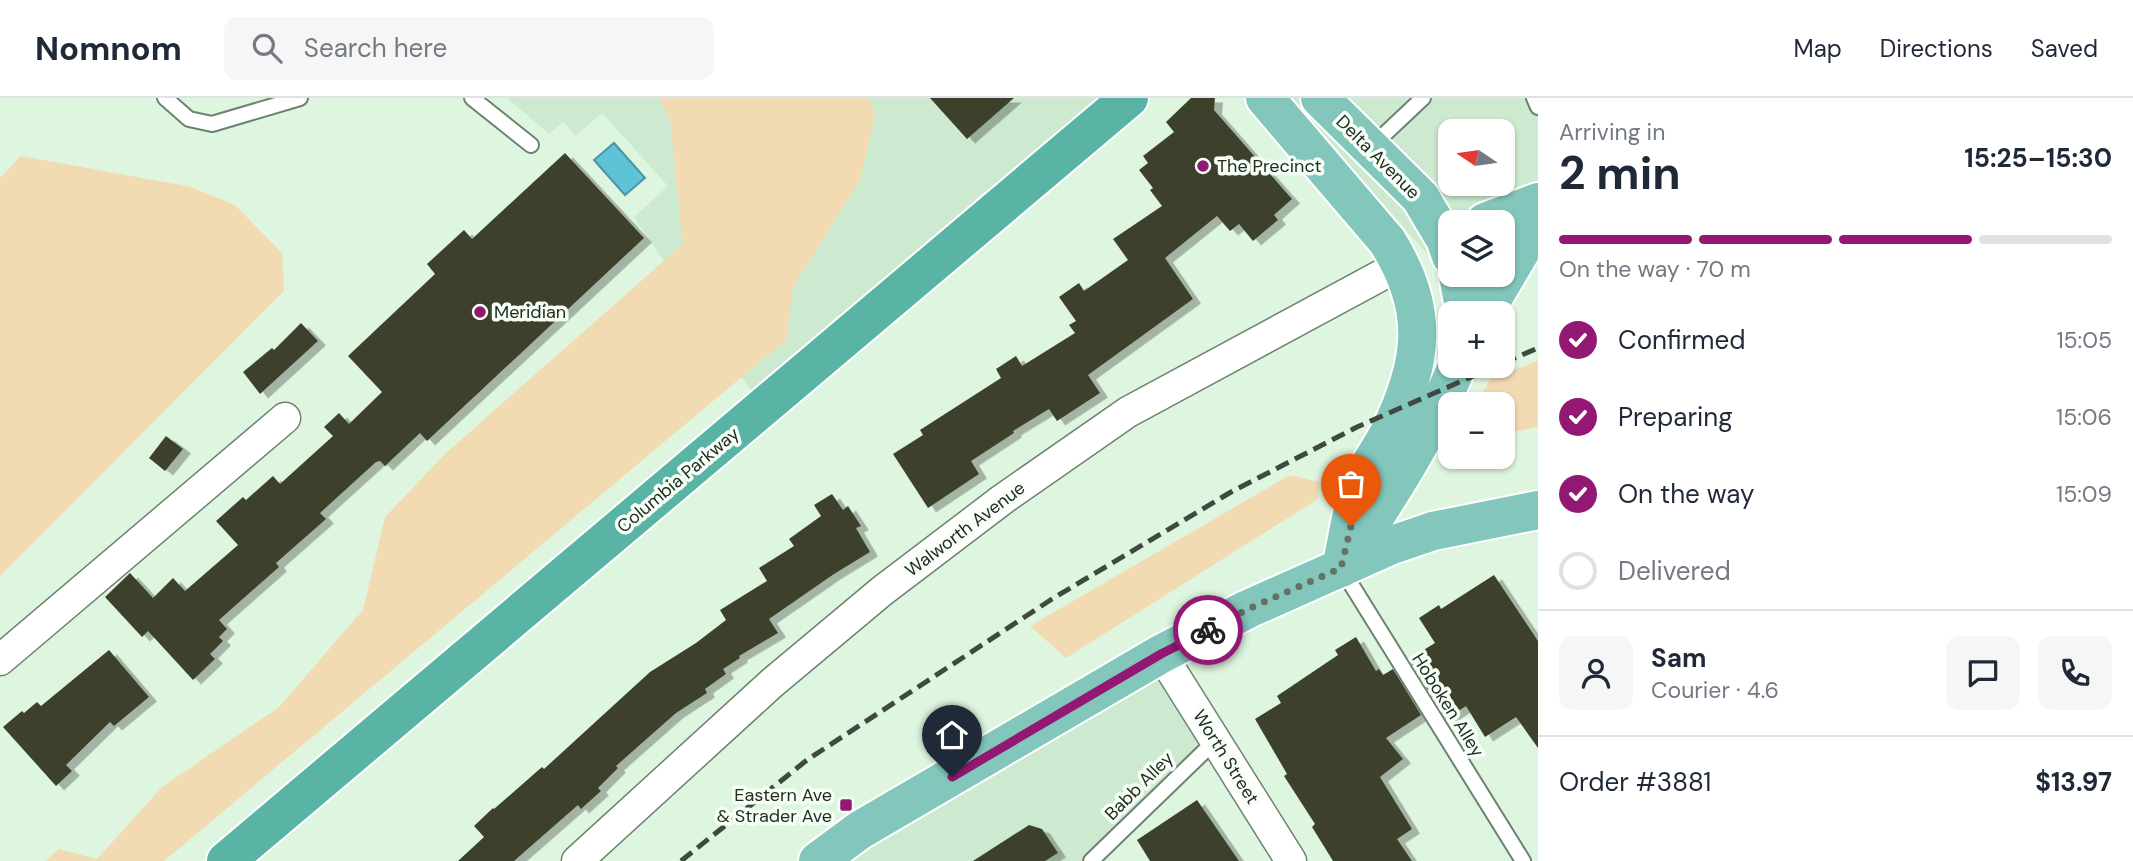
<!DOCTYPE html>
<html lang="en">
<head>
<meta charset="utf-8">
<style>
  :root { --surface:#fff; --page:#f6f6f7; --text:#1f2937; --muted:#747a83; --line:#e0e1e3; --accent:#931873 }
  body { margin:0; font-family:"DM Sans",sans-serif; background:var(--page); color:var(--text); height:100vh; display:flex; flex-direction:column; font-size:26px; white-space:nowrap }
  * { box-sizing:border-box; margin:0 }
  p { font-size:23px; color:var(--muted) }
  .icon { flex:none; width:38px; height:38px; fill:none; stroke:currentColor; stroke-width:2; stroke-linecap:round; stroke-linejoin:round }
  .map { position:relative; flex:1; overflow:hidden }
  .drawer { display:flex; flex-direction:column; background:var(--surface); width:595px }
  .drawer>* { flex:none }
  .needle { width:46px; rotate:283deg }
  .controls { position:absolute; left:1438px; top:21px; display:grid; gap:14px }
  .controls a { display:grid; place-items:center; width:77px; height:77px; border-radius:14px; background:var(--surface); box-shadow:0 2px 5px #0004; font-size:35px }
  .pin { position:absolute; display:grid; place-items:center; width:60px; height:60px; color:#fff; margin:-72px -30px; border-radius:50% 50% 50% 0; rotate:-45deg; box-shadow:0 0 7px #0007 }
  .pin .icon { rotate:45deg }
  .courier { position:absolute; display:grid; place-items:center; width:70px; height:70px; margin:-35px; border:5px solid #931873; border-radius:50%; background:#fff; color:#222; box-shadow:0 2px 9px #0007 }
  .headline em { font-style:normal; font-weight:700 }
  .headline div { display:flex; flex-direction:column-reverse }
  .headline { display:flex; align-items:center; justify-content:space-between; height:119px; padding:0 21px }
  h1 { font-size:46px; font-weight:700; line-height:52px }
  .bar { display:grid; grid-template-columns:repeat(4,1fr); gap:10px 7px; align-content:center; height:84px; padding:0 21px }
  .bar i { height:9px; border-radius:5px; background:var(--line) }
  .bar .active { background:var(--accent) }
  .bar p { grid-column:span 4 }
  .line { display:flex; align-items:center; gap:18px; padding:0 21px; border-top:2px solid var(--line) }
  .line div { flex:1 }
  .round { display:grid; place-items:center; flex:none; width:74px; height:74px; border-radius:14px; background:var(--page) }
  ol { padding:0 21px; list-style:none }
  li { display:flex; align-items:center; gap:21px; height:77px }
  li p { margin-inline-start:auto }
  li .icon { padding:7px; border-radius:50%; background:var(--accent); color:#fff; stroke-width:4 }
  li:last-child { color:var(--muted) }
  li i { width:38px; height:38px; border:4px solid var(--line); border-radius:50% }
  header { display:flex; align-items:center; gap:42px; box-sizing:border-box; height:98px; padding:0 35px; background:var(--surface); border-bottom:2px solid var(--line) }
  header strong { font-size:33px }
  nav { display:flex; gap:38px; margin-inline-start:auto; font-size:24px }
  .search { width:490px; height:63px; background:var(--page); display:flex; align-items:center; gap:18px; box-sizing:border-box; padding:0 24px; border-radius:14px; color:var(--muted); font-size:26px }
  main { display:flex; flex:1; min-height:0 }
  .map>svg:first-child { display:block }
  .built { fill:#cde9cf; fill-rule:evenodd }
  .green { fill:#f2dbb3 }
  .water { fill:#5fc3d8; stroke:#4d95a2; stroke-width:2 }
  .building { fill:#3e412a; filter:url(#shadow) }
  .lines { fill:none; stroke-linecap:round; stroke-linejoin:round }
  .service-casing { stroke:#6d826f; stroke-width:18 }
  .minor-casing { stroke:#6d826f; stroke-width:33 }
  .primary-casing { stroke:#fff; stroke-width:42 }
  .trunk-casing { stroke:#fff; stroke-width:42 }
  .service { stroke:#fff; stroke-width:14 }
  .minor { stroke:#fff; stroke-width:30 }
  .primary { stroke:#83c7bc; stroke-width:38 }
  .trunk { stroke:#5ab4a6; stroke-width:38 }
  .rail { stroke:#3f493f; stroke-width:5; stroke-dasharray:14 7; stroke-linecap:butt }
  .done { stroke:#647265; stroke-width:7; stroke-dasharray:0 12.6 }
  .route { stroke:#931873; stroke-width:9 }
  .poi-dot { fill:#931873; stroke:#f5fff6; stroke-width:2.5 }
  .labels { text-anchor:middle; stroke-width:7; stroke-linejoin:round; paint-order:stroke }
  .street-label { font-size:18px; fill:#232b23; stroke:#f5fff6 }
  .poi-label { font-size:18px; fill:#232b23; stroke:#f5fff6; text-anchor:start }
</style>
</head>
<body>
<header>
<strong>Nomnom</strong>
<div class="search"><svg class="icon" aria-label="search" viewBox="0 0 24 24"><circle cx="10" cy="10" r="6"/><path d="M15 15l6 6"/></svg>Search here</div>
<nav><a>Map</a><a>Directions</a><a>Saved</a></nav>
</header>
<main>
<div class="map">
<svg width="1538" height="763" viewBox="0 0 1538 763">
  <defs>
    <filter id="shadow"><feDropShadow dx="8" dy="4.5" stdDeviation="0" flood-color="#0004"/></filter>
  </defs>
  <rect width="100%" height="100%" fill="#def6e0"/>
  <path class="built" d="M 507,0 L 1128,0 L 763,310 L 634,119 L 668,88 L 602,15 L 576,38 L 563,24 L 549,36 Z
    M 1286,0 L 1538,0 L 1538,111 L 1503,124 L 1451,124 L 1451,145 L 1426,154 ZM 1451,33 L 1503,33 L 1503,86 L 1451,86 Z
    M 1161,556 L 1216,642 L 1091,763 L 818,763 Z"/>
  <path class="green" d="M 659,0 L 869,0 L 875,16 L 860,82 L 793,189 L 786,242 L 164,763 L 45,763 L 59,751 L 97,761 L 162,689 L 279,609 L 363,512 L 385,419 L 446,355 L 683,146 L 670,22 Z
    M 21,58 L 191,89 L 235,107 L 282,155 L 284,193 L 0,478 L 0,80 Z
    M 1538,263 L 1538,329 L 1503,336 L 1503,306 L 1477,306 L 1490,281 Z
    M 1290,377 L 1319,384 L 1318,401 L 1066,560 L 1030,528 Z"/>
  <path class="water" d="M 614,45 L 645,80 L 625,97 L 594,62 Z"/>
  <path class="building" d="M 930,0 L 1014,0 L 967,41 Z
    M 1191,0 L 1215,0 L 1214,12 L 1292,101 L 1274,117 L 1278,122 L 1253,143 L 1239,126 L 1230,133 L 1217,118 L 1165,160 L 1193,201 L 1088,277 L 1100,295 L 1057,323 L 1049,311 L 1013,333 L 1014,335 L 971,363 L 979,376 L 928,410 L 893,356 L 923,337 L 920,332 L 1001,280 L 996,271 L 1016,258 L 1022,268 L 1075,235 L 1069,227 L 1076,223 L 1059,199 L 1079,185 L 1084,193 L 1128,162 L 1113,141 L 1162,108 L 1150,92 L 1153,90 L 1139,72 L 1148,65 L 1143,58 L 1174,34 L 1166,24 Z
    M 565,55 L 644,140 L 427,343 L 420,335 L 385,368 L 380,363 L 376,364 L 320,415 L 326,421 L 276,465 L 279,469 L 219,522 L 227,531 L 219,539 L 223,543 L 210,556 L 215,561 L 193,582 L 148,533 L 142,539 L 105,499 L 130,475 L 153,500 L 173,480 L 185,493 L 238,447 L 216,423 L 243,399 L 246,402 L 273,378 L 280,386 L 333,338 L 324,329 L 339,315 L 349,326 L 382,294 L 348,258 L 435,176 L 427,166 L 464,132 L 472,141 Z
    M 301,225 L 318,243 L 260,296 L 243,274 L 272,250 L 274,252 Z
    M 166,338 L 183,351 L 165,373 L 149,360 Z
    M 832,396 L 843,412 L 848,408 L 861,428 L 856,430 L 870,454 L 834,476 L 769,521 L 778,535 L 739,558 L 740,560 L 723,571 L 726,576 L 705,591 L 707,595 L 676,615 L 616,668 L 618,670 L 598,690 L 601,693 L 581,711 L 578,707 L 514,763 L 458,763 L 484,739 L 474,728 L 493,710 L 494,711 L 542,669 L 544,671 L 650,574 L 696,545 L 726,522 L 720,512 L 767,483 L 759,470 L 794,448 L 789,441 L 821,418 L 814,407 Z
    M 1494,477 L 1538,543 L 1538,650 L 1516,619 L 1485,639 L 1466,608 L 1446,621 L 1409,561 L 1435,545 L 1419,520 L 1439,507 L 1441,511 Z
    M 1356,539 L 1376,573 L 1379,571 L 1383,577 L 1393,571 L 1421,617 L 1386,640 L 1403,661 L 1380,679 L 1412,731 L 1397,741 L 1412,763 L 1333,763 L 1312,729 L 1315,726 L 1284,678 L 1287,676 L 1255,621 L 1281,605 L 1277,598 L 1338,557 L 1335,552 Z
    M 109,552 L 149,599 L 114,628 L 110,624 L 66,667 L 72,673 L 56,688 L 3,629 L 22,613 L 24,615 L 37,604 L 41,608 Z
    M 1197,702 L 1239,763 L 1150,763 L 1137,742 Z
    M 1029,727 L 1042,731 L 1058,755 L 1045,763 L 973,763 Z"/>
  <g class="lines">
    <g class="service-casing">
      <path id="service" d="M 165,0 L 189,21 L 212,26 L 300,0
        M 472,0 L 531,47
        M 1534,0 L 1538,9
        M 1371,49 L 1423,0
        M 1341,470 L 1523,763
        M 1091,763 L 1216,642"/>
    </g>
    <g class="minor-casing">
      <path id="minor" d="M 1161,556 L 1291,763
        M 0,562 L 285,320
        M 577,763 L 772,585 L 882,493 L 1003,401 L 1128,314 L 1402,166"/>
    </g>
    <g class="primary-casing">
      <path id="primary" d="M 1265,0 L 1387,143 C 1430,211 1424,264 1389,335 C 1380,352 1367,369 1360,387 C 1351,410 1347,445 1341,470
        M 1320,0 L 1420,99 L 1445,141 L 1451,158
        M 1485,124 L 1538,104
        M 1458,177 L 1465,215
        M 1484,215 L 1538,124
        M 1354,451 C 1392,393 1431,333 1457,268
        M 818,763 L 860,732 L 1161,556 L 1248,511 L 1392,447 L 1433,433 L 1538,412"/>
    </g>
    <g class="trunk-casing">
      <path id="trunk" d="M 226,763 L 1129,0"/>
    </g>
    <use href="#service" class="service"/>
    <use href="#minor" class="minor"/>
    <use href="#primary" class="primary"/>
    <use href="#trunk" class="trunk"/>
    <path class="rail" d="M 1503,265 L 1538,250
      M 681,763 L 807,662 L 1052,501 L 1231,394 L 1357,329 L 1496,268"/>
  </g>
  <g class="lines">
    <path class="done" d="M 1208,532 L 1248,511 L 1341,470 L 1351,428"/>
    <path class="route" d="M 952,679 L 1161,556 L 1208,532"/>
  </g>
  <g class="poi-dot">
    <circle cx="1203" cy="68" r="7"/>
    <circle cx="480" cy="214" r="7"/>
    <rect x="839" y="700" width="14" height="14" rx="3.5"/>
  </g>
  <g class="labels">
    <g class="street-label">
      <text transform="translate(1378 59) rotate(45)" y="6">Delta Avenue</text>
      <text transform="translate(678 382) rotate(-40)" y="6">Columbia Parkway</text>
      <text transform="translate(965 431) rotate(-37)" y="6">Walworth Avenue</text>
      <text transform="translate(1448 607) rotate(58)" y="6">Hoboken Alley</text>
      <text transform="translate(1226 659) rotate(58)" y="6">Worth Street</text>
      <text transform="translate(1139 688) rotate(-45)" y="6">Babb Alley</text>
    </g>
    <g class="poi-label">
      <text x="1217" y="74">The Precinct</text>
      <text x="494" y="220">Meridian</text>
      <text x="832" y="703" text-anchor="end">Eastern Ave<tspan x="832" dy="21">&amp; Strader Ave</tspan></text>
    </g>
  </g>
</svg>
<div class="controls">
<a><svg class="needle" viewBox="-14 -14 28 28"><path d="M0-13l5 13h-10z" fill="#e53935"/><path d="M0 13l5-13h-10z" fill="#747a83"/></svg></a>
<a><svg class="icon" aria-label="layers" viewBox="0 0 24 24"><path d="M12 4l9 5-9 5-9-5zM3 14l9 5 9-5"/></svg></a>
<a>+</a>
<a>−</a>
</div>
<div class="pin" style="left:1351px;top:428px;background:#ea580c"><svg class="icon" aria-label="bag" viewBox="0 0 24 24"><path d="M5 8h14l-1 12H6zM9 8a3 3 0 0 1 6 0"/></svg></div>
<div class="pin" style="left:952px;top:679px;background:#1f2937"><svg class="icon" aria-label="home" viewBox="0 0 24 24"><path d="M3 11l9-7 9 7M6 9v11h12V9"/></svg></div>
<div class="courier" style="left:1208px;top:532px"><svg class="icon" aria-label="bike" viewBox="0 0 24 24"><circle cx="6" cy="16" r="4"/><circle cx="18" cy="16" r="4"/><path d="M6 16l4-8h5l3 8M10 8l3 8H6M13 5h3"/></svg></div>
</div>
<section class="drawer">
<div class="headline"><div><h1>2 min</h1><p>Arriving in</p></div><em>15:25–15:30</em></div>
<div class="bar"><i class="active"></i><i class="active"></i><i class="active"></i><i></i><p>On the way · 70 m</p></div>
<ol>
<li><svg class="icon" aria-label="check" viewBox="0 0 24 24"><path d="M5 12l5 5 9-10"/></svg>Confirmed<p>15:05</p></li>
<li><svg class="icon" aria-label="check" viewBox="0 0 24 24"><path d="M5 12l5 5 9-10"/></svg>Preparing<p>15:06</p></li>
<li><svg class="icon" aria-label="check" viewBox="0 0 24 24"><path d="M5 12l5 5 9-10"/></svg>On the way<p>15:09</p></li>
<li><i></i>Delivered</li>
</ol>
<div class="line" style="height:126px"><a class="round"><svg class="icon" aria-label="person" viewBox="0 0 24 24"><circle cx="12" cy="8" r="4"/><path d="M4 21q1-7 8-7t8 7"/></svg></a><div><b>Sam</b><p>Courier · 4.6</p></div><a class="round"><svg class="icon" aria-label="chat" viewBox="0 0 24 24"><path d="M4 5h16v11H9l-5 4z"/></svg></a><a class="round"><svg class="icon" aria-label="phone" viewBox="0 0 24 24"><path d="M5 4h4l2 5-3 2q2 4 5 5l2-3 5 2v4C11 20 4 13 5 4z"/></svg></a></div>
<div class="line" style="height:91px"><div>Order #3881</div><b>$13.97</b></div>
</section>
</main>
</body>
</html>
